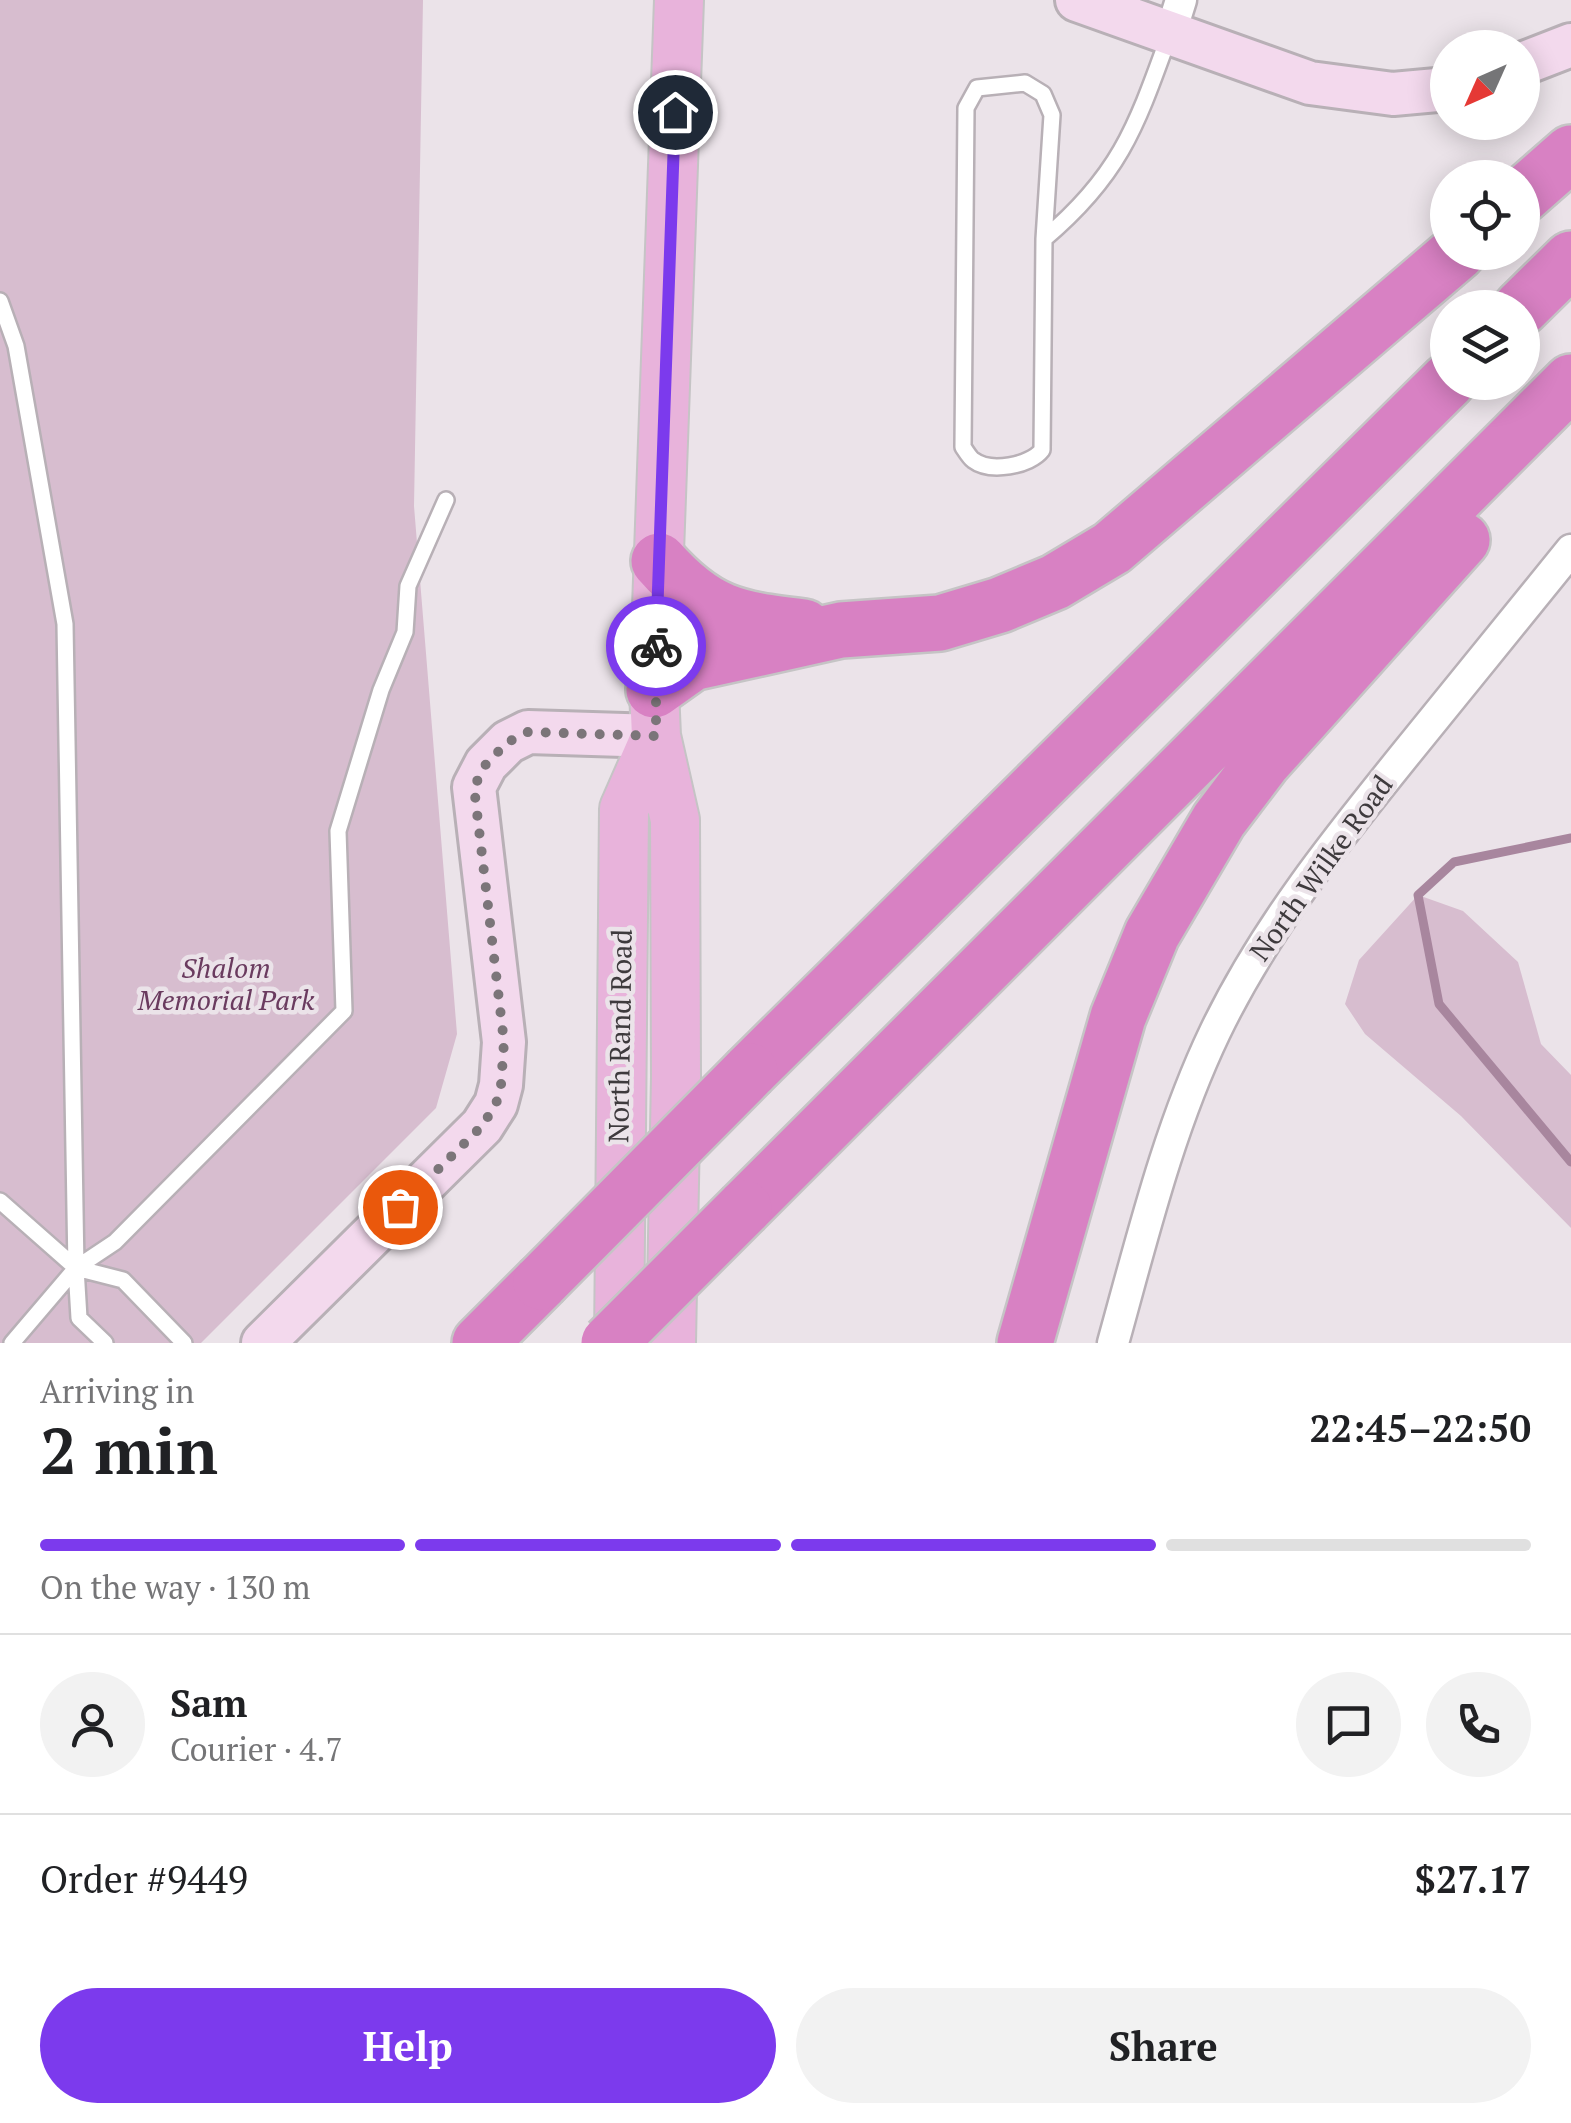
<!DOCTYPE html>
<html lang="en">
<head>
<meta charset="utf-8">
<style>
  :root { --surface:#fff; --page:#f2f2f2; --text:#202124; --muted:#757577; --line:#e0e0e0; --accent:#7c3aed }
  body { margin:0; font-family:"PT Serif",serif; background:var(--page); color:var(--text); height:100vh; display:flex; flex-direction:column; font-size:38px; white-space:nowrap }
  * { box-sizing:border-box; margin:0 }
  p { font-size:32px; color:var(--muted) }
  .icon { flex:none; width:55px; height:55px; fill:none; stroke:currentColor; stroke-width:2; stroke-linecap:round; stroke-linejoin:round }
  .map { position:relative; height:1343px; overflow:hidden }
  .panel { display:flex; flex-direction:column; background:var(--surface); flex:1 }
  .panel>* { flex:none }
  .needle { width:65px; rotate:225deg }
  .fabs { position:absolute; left:1430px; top:30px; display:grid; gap:20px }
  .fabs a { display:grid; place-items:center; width:110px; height:110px; border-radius:50%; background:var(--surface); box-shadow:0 5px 25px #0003; font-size:50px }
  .pin { position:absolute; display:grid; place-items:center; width:85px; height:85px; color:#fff; margin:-42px; border:5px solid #fff; border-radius:50%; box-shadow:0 2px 10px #0007 }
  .courier { position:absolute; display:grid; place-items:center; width:100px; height:100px; margin:-50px; border:8px solid #7c3aed; border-radius:50%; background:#fff; color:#222; box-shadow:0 2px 12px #0007 }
  .overview em { font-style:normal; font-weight:700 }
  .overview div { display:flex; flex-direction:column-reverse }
  .overview { display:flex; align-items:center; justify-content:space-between; height:170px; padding:0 40px }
  h1 { font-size:65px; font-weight:700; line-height:75px }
  .bar { display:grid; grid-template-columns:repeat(4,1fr); gap:15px 10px; align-content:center; height:120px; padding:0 40px }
  .bar i { height:12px; border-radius:8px; background:var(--line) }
  .bar .active { background:var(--accent) }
  .bar p { grid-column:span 4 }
  .line { display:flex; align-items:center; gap:25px; padding:0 40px; border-top:2px solid var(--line) }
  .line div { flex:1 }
  .round { display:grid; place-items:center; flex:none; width:105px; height:105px; border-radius:52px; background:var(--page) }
  .button { display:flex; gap:20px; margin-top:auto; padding:20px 40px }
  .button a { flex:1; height:115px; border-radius:60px; background:var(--accent); color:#fff; font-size:40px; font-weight:700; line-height:115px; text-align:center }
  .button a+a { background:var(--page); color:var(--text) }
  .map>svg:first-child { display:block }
  .green { fill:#d7bdcf }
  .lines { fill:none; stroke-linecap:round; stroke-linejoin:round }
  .stream { stroke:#a8869e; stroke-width:9 }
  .lane-casing { stroke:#b8b0b6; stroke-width:20 }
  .street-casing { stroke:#b8b0b6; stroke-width:35 }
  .secondary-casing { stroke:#b8b0b6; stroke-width:48 }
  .primary-casing { stroke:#c5c4c5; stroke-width:52 }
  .highway-casing { stroke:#c5c4c5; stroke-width:60 }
  .lane { stroke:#fff; stroke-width:15 }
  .street { stroke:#fff; stroke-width:30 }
  .secondary { stroke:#f3d9ed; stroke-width:42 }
  .primary { stroke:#e8b3db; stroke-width:48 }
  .highway { stroke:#d881c3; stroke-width:55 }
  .highway-bridge-casing { stroke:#c5c4c5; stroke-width:60; stroke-linecap:butt }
  .highway-bridge { stroke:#d881c3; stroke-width:55 }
  .done { stroke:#7b7579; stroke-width:10; stroke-dasharray:0 18 }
  .route { stroke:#7c3aed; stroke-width:12 }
  .labels { text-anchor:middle; stroke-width:9; stroke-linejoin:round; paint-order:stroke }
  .street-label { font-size:28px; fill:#3e3a3d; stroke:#ebe3e9 }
  .park-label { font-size:28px; font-style:italic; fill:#6a3b5f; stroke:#ebe3e9 }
</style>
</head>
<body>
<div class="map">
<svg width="1571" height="1343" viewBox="0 0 1571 1343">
  <rect width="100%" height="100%" fill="#ebe3e9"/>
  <path class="green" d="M 0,0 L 423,0 L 414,506 L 457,1034 L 436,1108 L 201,1343 L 0,1343 Z
    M 1418,895 L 1463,911 L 1518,962 L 1541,1044 L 1571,1075 L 1571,1228 L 1461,1116 L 1365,1034 L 1345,1004 L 1359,960 Z"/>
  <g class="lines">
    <path class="stream" d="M 1571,838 L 1454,862 L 1418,895 L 1439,1004 L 1571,1162"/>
    <g class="lane-casing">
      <path id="lane" d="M 1044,239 L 1052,115 L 1043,94 L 1025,83 L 977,88 L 966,108 L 963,447 C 965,450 970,458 973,460 C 990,473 1030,466 1042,450 L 1044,239 C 1120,175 1136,127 1169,36
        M 0,301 L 16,346 L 65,624 L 76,1268
        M 0,1201 L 76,1268
        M 12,1343 L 76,1268 L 115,1242 L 344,1011 L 338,831 L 381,690 L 405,632 L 408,586 L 446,500
        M 105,1343 L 79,1318 L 76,1268 L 123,1280 L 184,1343"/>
    </g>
    <g class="street-casing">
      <path id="street" d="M 1171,32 L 1181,0
        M 1113,1343 C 1142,1239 1168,1130 1215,1032 C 1265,928 1336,840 1408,751 C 1462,684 1517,617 1571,550"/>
    </g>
    <g class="secondary-casing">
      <path id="secondary" d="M 1077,0 L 1310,83 L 1393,94 L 1448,89
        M 1522,64 L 1571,45
        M 263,1343 L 482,1126 L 496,1104 L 501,1085 L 504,1042 L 474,787 L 486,764 L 508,742 L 528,732 L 656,736"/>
    </g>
    <g class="primary-casing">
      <path id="primary" d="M 619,1343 L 624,809 L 656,736
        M 671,1343 L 676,1077 L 675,820 L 656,736 L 654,690 L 679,0"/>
    </g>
    <g class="highway-casing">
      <path id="highway" d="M 1522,196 L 1571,153
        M 1521,308 L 1571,259
        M 659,561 C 706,614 735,619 804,627
        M 654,690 L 692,663 L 841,630 L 940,623 L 1000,605 L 1055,582 L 1112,548 L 1458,252
        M 750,1071 L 1448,381
        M 744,1208 L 1571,382
        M 480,1343 L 541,1282
        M 1025,1343 L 1118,1017 L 1152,934 L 1219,820 L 1263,762 L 1462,540"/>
    </g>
    <use href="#lane" class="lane"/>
    <use href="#street" class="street"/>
    <use href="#secondary" class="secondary"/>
    <use href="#primary" class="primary"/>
    <use href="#highway" class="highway"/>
    <g class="highway-bridge-casing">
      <path id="highway-bridge" d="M 541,1282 L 750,1071
        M 609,1343 L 744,1208"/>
    </g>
    <use href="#highway-bridge" class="highway-bridge"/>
  </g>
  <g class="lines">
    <path class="done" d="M 400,1207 L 482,1126 L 496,1104 L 501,1085 L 504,1042 L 474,787 L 486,764 L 508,742 L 528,732 L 656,736 L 656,646"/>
    <path class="route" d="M 656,646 L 675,112"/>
  </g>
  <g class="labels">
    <g class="street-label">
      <text transform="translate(1321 868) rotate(-54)" y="10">North Wilke Road</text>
      <text transform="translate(620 1036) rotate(-89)" y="10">North Rand Road</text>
    </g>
    <g class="park-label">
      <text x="226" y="978">Shalom<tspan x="226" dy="32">Memorial Park</tspan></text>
    </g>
  </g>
</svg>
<div class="fabs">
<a><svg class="needle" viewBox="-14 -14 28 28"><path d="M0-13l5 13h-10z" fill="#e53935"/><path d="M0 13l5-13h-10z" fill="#757577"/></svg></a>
<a><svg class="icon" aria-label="locate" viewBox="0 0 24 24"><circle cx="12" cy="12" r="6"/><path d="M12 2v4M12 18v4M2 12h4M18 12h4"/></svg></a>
<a><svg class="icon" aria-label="layers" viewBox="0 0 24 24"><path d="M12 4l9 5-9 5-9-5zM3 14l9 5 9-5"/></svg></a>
</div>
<div class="pin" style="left:400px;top:1207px;background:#ea580c"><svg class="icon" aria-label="bag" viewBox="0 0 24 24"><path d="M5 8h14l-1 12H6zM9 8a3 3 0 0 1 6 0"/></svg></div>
<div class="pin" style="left:675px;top:112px;background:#1f2937"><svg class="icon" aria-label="home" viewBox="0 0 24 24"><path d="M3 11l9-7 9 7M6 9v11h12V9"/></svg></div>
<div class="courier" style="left:656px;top:646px"><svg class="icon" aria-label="bike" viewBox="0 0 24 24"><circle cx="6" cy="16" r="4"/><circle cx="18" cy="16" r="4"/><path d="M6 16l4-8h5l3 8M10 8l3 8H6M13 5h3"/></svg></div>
</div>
<section class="panel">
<div class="overview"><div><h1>2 min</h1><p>Arriving in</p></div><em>22:45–22:50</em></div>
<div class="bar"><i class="active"></i><i class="active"></i><i class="active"></i><i></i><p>On the way · 130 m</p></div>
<div class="line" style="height:180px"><a class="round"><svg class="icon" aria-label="person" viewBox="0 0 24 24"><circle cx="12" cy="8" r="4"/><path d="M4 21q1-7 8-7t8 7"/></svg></a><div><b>Sam</b><p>Courier · 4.7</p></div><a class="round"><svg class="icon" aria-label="chat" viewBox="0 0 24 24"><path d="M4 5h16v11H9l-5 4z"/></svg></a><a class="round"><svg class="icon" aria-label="phone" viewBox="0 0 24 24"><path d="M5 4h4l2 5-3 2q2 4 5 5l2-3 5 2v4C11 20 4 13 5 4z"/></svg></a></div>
<div class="line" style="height:130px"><div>Order #9449</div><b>$27.17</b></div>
<div class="button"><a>Help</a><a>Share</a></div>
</section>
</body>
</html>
